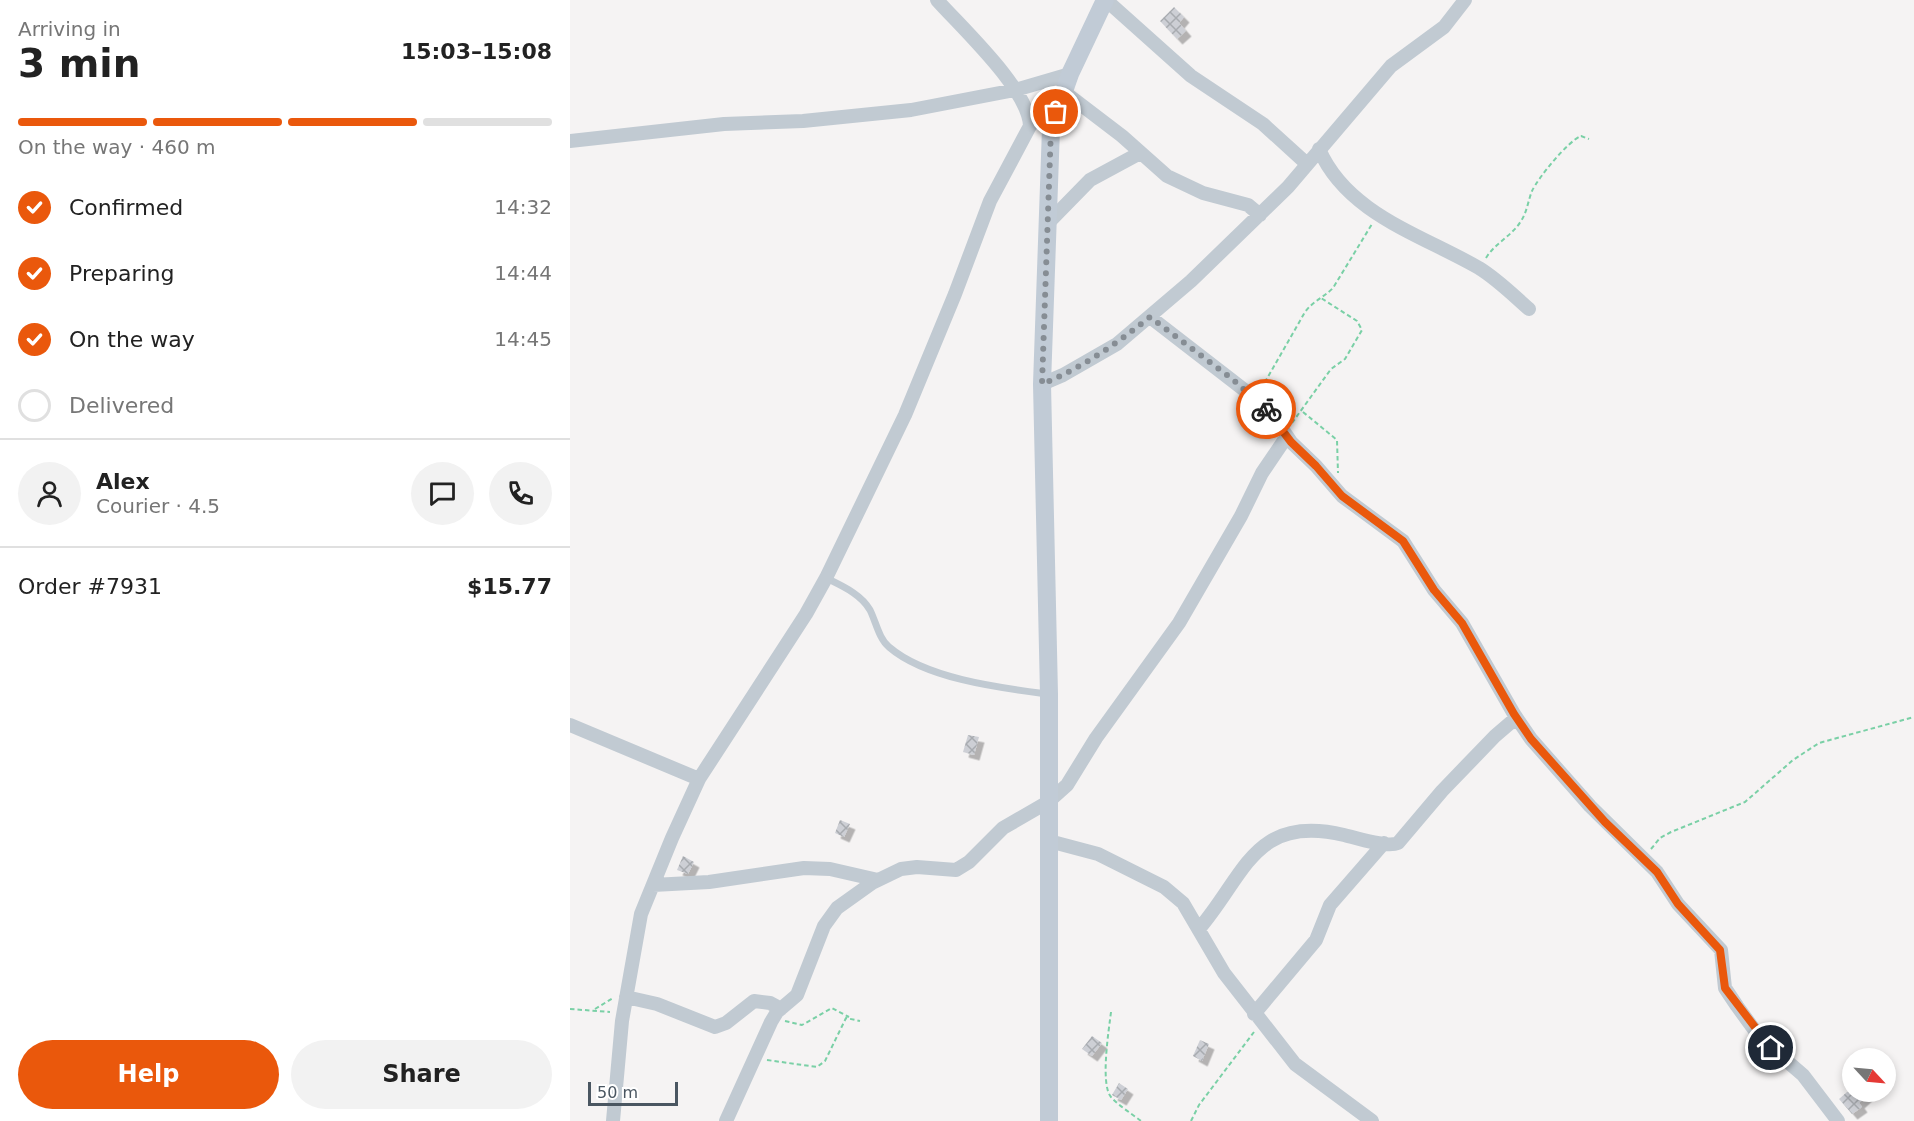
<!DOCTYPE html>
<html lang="en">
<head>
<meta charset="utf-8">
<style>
  :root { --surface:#fff; --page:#f2f2f2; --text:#222; --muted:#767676; --line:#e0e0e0; --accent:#ea580c }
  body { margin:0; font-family:"DejaVu Sans",sans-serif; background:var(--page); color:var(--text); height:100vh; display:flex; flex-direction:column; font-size:22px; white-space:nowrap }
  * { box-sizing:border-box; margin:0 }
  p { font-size:20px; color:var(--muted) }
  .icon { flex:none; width:33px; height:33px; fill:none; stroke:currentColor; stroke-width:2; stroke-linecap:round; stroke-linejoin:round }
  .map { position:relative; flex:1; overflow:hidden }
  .drawer { display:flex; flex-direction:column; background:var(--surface); width:570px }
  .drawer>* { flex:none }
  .needle { width:39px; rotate:116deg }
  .tools { position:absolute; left:1272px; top:1048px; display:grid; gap:12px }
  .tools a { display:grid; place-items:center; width:54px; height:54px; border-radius:50%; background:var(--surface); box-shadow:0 3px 9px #0003; font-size:30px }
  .scale { position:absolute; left:18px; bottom:15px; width:90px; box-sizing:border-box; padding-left:6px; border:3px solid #4a5661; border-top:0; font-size:16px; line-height:21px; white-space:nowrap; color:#4a5661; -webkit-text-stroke:4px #fff; paint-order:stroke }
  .pin { position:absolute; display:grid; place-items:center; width:51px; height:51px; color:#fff; margin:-26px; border:3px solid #fff; border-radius:50%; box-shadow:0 2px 6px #0007 }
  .courier { position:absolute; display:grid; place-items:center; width:60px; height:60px; margin:-30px; border:4px solid #ea580c; border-radius:50%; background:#fff; color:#222; box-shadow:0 2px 8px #0007 }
  .summary em { font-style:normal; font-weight:700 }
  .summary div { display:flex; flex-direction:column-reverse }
  .summary { display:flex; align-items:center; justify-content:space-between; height:102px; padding:0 18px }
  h1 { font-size:39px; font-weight:700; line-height:45px }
  .bar { display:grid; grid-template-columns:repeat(4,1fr); gap:9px 6px; align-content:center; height:72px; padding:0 18px }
  .bar i { height:8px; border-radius:4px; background:var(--line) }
  .bar .current { background:var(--accent) }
  .bar p { grid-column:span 4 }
  .line { display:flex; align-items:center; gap:15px; padding:0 18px; border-top:2px solid var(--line) }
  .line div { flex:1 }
  .round { display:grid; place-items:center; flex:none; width:63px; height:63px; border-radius:32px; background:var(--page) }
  ol { padding:0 18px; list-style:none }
  li { display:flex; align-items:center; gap:18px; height:66px }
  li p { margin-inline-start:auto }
  li .icon { padding:6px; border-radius:50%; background:var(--accent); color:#fff; stroke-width:4 }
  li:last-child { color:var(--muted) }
  li i { width:33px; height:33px; border:3px solid var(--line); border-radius:50% }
  .button { display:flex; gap:12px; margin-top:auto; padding:12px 18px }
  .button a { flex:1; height:69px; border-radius:36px; background:var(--accent); color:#fff; font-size:24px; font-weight:700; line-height:69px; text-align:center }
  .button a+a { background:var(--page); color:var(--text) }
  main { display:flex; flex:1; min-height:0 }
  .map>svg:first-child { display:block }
  .building { fill:url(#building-cross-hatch); filter:url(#shadow) }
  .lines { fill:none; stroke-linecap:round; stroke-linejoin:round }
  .path { stroke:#7ad0a6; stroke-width:2; stroke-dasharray:4.5 3; stroke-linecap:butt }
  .lane { stroke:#c1cad2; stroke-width:7 }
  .street { stroke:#c1cad2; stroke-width:14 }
  .secondary { stroke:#c1cbd6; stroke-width:18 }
  .done { stroke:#868d94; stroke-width:6; stroke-dasharray:0 10.8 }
  .route { stroke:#ea580c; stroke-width:8 }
</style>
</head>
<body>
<main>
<section class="drawer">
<div class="summary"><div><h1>3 min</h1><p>Arriving in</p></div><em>15:03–15:08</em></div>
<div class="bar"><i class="current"></i><i class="current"></i><i class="current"></i><i></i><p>On the way · 460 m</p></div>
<ol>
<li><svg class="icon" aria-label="check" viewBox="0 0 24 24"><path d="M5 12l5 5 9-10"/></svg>Confirmed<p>14:32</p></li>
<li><svg class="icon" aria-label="check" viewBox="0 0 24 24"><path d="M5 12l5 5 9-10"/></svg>Preparing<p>14:44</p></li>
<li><svg class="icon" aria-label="check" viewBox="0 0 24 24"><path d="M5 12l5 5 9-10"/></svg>On the way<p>14:45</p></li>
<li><i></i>Delivered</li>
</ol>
<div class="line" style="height:108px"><a class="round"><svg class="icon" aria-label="person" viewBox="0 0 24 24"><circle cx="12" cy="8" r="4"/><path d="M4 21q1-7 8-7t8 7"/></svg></a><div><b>Alex</b><p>Courier · 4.5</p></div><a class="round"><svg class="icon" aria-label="chat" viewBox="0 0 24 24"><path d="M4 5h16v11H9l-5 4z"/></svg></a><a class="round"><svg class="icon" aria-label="phone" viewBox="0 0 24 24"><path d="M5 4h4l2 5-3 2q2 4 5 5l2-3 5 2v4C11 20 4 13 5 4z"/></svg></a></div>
<div class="line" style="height:78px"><div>Order #7931</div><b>$15.77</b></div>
<div class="button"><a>Help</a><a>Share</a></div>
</section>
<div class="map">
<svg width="1344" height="1121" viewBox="0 0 1344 1121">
  <defs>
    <pattern id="building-cross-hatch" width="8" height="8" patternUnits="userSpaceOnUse" patternTransform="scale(1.5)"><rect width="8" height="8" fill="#cdcfd5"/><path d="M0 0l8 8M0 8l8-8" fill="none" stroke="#a8abb0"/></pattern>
    <filter id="shadow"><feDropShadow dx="5.5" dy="5.5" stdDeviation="0" flood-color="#0004"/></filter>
  </defs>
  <rect width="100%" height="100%" fill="#f5f3f3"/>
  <path class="building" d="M 604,7 L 614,17 L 609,23 L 616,31 L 607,39 L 590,21 Z
    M 398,735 L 409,737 L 404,755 L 393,752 Z
    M 270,820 L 280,824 L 274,837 L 265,833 Z
    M 113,856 L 124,862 L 118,874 L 107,870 Z
    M 522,1036 L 532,1043 L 522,1056 L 512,1049 Z
    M 630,1040 L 639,1044 L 632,1061 L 623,1056 Z
    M 549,1083 L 558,1089 L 551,1100 L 542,1095 Z
    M 1277,1092 L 1301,1092 L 1289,1103 L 1292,1107 L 1282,1114 L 1269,1099 Z"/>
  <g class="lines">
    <path class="path" d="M 916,258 C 925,243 942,236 951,221 C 957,212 958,201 962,191 C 968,178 998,141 1011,136 L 1019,139
      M 691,389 L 735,312 C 743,301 753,298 763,288 L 802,224
      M 733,412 L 767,440 L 768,473
      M 722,423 L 761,369 L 775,359 L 792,330 L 787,321 L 751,298
      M 1081,849 L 1090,838 L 1101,832 L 1175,802 L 1223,760 L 1249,743 L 1344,717
      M 0,1009 L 40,1012
      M 25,1009 L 43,998
      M 541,1012 C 539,1029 530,1084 541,1097 C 549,1106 562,1114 571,1121
      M 215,1021 L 232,1025 L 262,1008 L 279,1017
      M 197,1060 L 247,1067 L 255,1061 L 276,1018 L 290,1021
      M 621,1121 L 629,1105 L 684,1032"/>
    <path class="lane" d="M 256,578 C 272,586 291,594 300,610 C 306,622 309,639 319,647 C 356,679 431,688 477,694"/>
    <path class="street" d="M 367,0 C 392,28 459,90 460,126
      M 536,0 L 621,76 L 693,124 L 737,164
      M 493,91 L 552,136 L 597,176 L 633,193 L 678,205 L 690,215
      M 0,141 L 154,124 L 233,121 L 341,110 L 445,90 L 500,74
      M 749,149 C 777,214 852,235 909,268 C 927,279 943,295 959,309
      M 477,224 L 520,180 L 570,153
      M 580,317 L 686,399 L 702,414 L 721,442 L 746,466 L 772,496 L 833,541 L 864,590 L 892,623 L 944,714 L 961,739 L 1020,806 L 1087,872 L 1108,904 L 1151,950 L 1155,988 L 1167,1006 L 1191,1039 L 1233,1075 L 1268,1121
      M 472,384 L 493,375 L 547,344 L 621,281 L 718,187 L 821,66 L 874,27 L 895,0
      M 0,725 L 129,779
      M 479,841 L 528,854 L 594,887 L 613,903 L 654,973 L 725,1064 L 802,1121
      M 83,885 L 139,882 L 234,868 L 260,869 L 308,880
      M 629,929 C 676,874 684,814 774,835 C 786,838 817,848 828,843 L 872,791 L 925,736 L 946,718
      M 56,997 L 87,1004 L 145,1027 L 156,1023 L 184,1001 L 200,1003 L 211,1009
      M 684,1014 L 746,940 L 760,905 L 814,843
      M 43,1121 L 52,1021 L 71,914 L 102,838 L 129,779 L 236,614 L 256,578 L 335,415 L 385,294 L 420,201 L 460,126 L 471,111 L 492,95
      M 156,1121 L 201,1022 L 207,1012 L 227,995 L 254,926 L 267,908 L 302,883 L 331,869 L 347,867 L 386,870 L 399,862 L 433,828 L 478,802 L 497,785 L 526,738 L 609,623 L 671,516 L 692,473 L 717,436"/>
    <path class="secondary" d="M 479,1121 L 479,694 L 472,384 L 481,128 L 500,74 L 535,0"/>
  </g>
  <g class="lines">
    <path class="done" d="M 486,112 L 481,128 L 472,384 C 512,368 546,344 580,317 L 661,378 L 696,409"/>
    <path class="route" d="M 696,409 L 721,442 L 746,466 L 772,496 L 833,541 L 864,590 L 892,623 L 944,714 L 961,739 L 1035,822 L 1087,872 L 1108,904 L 1150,950 L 1155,988 L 1201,1048"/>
  </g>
</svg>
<div class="tools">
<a><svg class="needle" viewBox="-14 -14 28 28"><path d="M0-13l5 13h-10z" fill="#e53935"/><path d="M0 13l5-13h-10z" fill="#767676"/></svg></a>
</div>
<div class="scale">50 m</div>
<div class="pin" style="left:486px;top:112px;background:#ea580c"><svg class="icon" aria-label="bag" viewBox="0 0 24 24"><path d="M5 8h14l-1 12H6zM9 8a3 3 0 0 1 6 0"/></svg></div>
<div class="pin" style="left:1201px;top:1048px;background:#1f2937"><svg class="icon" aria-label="home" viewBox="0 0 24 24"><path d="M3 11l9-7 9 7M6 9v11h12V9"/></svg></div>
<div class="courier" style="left:696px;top:409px"><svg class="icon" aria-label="bike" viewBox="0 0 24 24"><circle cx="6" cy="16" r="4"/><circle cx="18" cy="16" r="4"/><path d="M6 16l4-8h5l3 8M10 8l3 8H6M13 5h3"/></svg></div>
</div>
</main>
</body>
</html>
